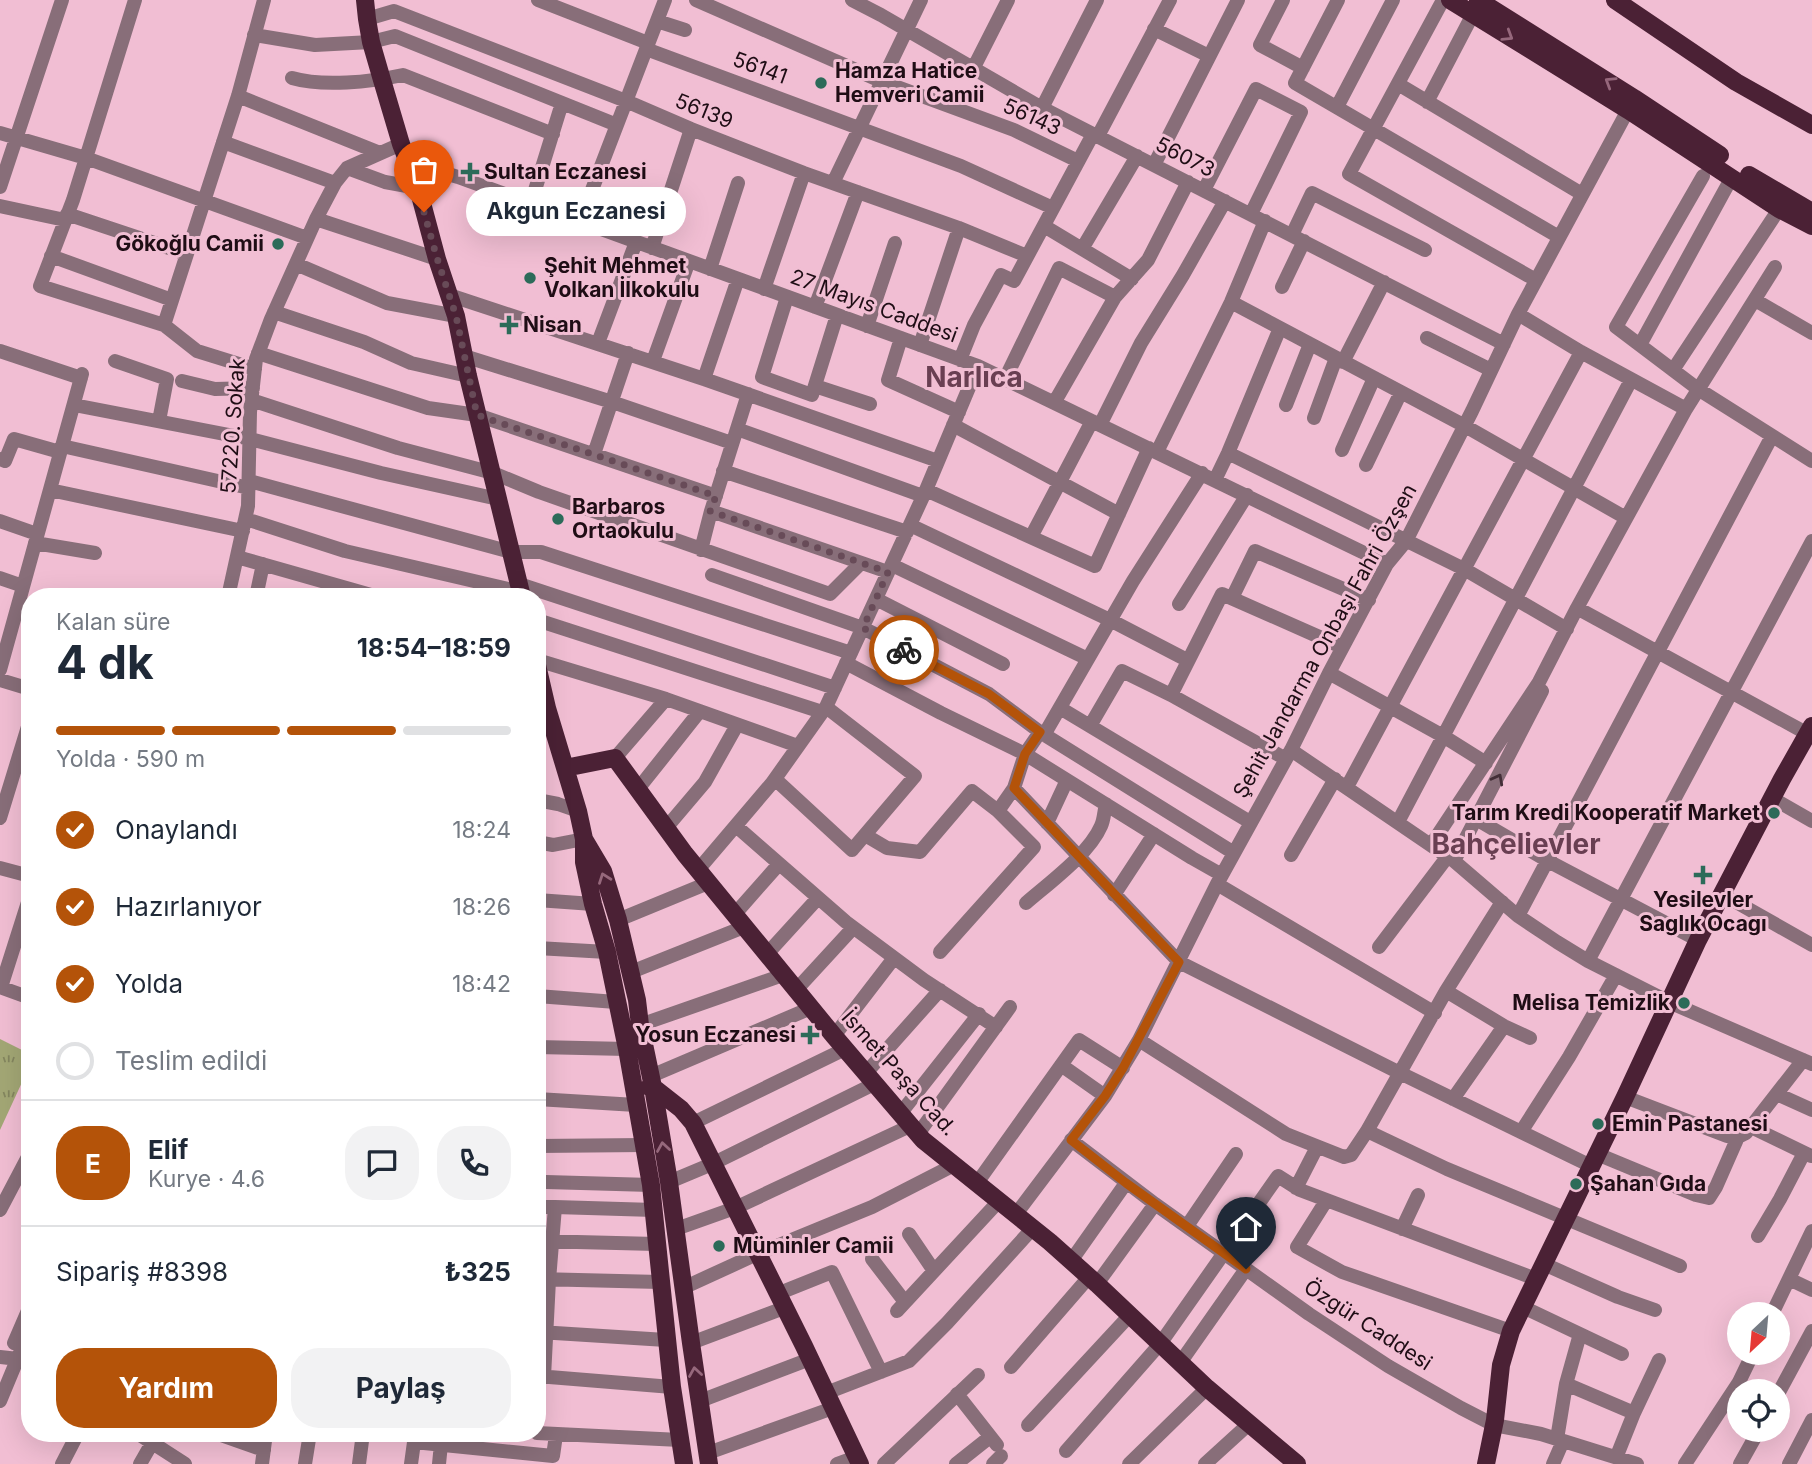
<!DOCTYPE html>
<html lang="tr">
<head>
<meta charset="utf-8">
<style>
  :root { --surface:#fff; --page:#f2f2f3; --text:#1f2937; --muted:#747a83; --line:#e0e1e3; --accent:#b45309 }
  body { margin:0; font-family:Inter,sans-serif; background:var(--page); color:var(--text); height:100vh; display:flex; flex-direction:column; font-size:26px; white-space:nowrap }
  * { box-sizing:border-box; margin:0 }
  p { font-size:23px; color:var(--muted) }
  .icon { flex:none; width:38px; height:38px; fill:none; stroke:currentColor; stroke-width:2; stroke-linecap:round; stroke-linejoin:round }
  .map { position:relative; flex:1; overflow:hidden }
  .sheet { position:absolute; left:21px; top:588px; width:525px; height:854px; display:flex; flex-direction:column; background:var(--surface); border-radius:28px; box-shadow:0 7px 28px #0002 }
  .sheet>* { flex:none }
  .needle { width:46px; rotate:206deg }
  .controls { position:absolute; left:1727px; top:1302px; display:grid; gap:14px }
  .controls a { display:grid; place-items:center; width:63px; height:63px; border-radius:50%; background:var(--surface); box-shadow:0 7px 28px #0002; font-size:35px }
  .pin { position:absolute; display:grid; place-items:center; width:60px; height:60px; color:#fff; margin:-72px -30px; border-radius:50% 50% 50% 0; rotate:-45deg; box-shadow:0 0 7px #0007 }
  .pin .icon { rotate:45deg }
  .courier { position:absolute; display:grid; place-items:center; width:70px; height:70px; margin:-35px; border:5px solid #b45309; border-radius:50%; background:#fff; color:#222; box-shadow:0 2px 9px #0007 }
  .bubble { position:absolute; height:49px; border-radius:24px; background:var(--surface); box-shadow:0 7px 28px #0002; font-size:23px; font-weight:700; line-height:49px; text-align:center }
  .summary em { font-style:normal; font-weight:700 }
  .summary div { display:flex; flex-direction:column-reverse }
  .summary { display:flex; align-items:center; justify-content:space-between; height:119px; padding:0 35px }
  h1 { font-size:46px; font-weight:700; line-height:52px }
  .bar { display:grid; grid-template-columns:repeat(4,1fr); gap:10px 7px; align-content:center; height:84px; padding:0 35px }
  .bar i { height:9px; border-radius:5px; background:var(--line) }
  .bar .current { background:var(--accent) }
  .bar p { grid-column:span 4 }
  .line { display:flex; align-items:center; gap:18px; padding:0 35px; border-top:2px solid var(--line) }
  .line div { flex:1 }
  .round { display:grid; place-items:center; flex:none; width:74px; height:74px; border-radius:28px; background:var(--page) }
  ol { padding:0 35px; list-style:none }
  li { display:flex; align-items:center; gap:21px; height:77px }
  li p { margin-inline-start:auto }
  li .icon { padding:7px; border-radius:50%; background:var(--accent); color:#fff; stroke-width:4 }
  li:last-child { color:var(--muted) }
  li i { width:38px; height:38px; border:4px solid var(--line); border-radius:50% }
  .cta { display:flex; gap:14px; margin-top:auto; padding:14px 35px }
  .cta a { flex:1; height:80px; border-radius:28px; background:var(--accent); color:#fff; font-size:28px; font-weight:700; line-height:80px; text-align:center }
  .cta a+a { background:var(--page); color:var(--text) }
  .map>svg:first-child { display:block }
  .park { fill:url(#park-tufts) }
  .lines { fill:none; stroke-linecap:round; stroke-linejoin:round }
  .minor { stroke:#886e79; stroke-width:14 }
  .major { stroke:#4b2135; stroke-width:18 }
  .oneway { stroke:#96687c }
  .oneway2 { stroke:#442f38 }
  .done { stroke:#684b58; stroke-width:7; stroke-dasharray:0 12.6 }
  .route { stroke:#b45309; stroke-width:9 }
  .poi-dot { fill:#2c6b59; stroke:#f1bed3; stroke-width:2.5 }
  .labels { text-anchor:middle; stroke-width:6; stroke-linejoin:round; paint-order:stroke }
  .street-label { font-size:21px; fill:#1f0d15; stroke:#f1bed3 }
  .poi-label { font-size:21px; font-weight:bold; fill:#1f0d15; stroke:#f1bed3; text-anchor:start }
  .district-label { font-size:28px; font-weight:bold; fill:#693f52; stroke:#f1bed3 }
</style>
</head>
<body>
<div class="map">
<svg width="1812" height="1464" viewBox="0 0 1812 1464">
  <defs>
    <pattern id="park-tufts" width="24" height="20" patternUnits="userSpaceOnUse" patternTransform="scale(1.75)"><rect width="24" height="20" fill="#a3a775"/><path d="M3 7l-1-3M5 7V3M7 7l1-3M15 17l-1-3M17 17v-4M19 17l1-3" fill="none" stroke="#84865f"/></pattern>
  </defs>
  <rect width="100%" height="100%" fill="#f1bed3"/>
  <path class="park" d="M 0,1039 L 30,1054 L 30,1065 L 0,1130 Z"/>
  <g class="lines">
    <path class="minor" d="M 135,0 L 73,200 L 40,286 L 164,325 L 197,351 L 255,369
      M 538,0 L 648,43
      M 696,0 L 881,81 L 1014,130 L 1078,161
      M 852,0 L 881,15 L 1042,108 L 1504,344
      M 1283,0 L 1260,45 L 1303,68
      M 1338,0 L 1295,83 L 1559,237
      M 1443,0 L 1349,174 L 1536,280
      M 367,19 L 394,11 L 626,101 L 691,129 L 804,173 L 959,228 L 1027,256
      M 657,21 L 685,30
      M 1154,29 L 1209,56
      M 254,35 L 315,45 L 371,42 L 395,36 L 617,125
      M 646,49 L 961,166 L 1053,208
      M 973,69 L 1008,0
      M 292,78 C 323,87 370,82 403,75 L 553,134
      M 1398,84 L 1582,194
      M 238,96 L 380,153
      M 1427,102 L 1473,14
      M 1337,107 L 1393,0
      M 1042,108 L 1097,0
      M 0,133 L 86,158 L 307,238
      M 1098,136 L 1170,0
      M 223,142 L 335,183
      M 408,162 L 458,177 L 978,366 L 1387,564
      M 1154,165 L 1238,0
      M 347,168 L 385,182 L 418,188
      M 1703,176 L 1616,327 L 1698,389 L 1812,461
      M 833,183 L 921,0
      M 0,187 L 62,0
      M 1204,190 L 1256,89 L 1301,112 L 1251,214
      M 531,203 L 562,103
      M 0,206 L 65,220
      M 67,214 L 187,254
      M 316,219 L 437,259
      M 580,221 L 665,0
      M 1044,226 L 1132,279
      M 1292,235 L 1312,193 L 1425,250
      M 652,248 L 691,129
      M 1082,249 L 1137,156
      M 51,256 L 172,300
      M 296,264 L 387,303 L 456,316
      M 710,269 L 738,183
      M 1282,287 L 1304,241
      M 764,289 L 804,173
      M 449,295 L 704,379 L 938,461
      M 787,297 L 762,377 L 812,395 L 837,315
      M 1755,300 L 1812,333
      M 1231,302 L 1465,426 L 1626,518
      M 815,307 L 858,192
      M 274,312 L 364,342 L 411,363 L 468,376
      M 1518,314 L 1581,352 L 1686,409
      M 164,325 L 238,96 L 264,0
      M 867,326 L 895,243
      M 901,338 L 888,380 L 959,412
      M 1427,338 L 1491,370
      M 598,343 L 636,242
      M 920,345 L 959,228
      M 1640,345 L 1732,177
      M 0,351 L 81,378
      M 258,353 L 428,408 L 477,415 L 716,496
      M 464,356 L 612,402 L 732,443
      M 960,360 L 974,325 L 1001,275 L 1014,281 L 1093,134
      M 115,361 L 167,379 L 159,421
      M 653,361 L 689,261
      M 1343,362 L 1384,282
      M 1673,370 L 1779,209
      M 704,379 L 738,279
      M 1005,379 L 1059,268 L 1115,297
      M 182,381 L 215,389 L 253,388
      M 815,386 L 870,404
      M 251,400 L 398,448 L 493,473 L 539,492 L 830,594 L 860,564
      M 1054,403 L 1115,297 L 1148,260 L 1188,182
      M 74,405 L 250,439 L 381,473 L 498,499
      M 1286,405 L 1310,344
      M 1314,418 L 1336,358
      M 953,425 L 1119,514
      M 1100,425 L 1141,343 L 1183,275 L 1225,201
      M 737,429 L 923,496
      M 62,446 L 249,488
      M 1342,450 L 1374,378
      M 1157,452 L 1231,302 L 1265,221
      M 1228,453 L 1464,569 L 1567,629
      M 594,454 L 628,353
      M 0,459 L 5,461 L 14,439 L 60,452
      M 1366,465 L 1401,392
      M 723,471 L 907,532
      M 1215,480 L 1228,453 L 1280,328
      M 249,481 L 511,552 L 541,552 L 851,653
      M 50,490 L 243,531
      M 926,490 L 1095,566 L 1149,448
      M 711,511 L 888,572
      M 246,519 L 345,551 L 521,592
      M 0,521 L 37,534
      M 910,525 L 1110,620 L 1187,660
      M 1031,537 L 1092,421
      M 35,543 L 95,553
      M 701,550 L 711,511 L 748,394
      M 237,557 L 378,597
      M 892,565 L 1088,659
      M 712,575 L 863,628 L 989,694 L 1040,732 L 1234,853
      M 0,578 L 23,586
      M 519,584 L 835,688
      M 228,597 L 248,506 L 250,412 L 256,359 L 271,319 L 316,219 L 335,183 L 347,168 L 401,144
      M 256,597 L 263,564
      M 1232,598 L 1255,551 L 1369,600
      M 876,599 L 1003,664
      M 1179,604 L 1247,495
      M 1577,608 L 1808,734
      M 537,620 L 822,712
      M 537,660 L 666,699 L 798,746
      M 846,663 L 941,713 L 1025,754 L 1192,858 L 1222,875
      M 0,670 L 82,374
      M 1329,673 L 1443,736 L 1486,763
      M 0,680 L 30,689
      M 1171,695 L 1222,594 L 1342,647
      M 1060,708 L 1250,822
      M 1090,726 L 1122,671 L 1171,695 L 1286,759
      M 1044,735 L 1133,581 L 1202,473
      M 1291,750 L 1454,861 L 1518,916 L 1557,942 L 1588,961 L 1669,1002 L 1812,1064
      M 615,758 L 666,699
      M 775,779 L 852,850 L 915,776 L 826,707
      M 1347,787 L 1581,352
      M 1014,788 L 1179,962 L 1400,1073 L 1591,1166
      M 638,789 L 700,711
      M 1772,798 L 1812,821
      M 537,800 L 558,804 L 578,811
      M 0,818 L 30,720
      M 1476,819 L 1548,861 L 1698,940
      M 1398,822 L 1631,380
      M 1047,823 L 1067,780
      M 736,826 L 846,922 L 924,980 L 996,1027
      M 666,828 L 705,782 L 737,725
      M 865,835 L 887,848 L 920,852 L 972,791 L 998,811
      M 537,842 L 553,845 L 584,839
      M 1431,845 L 1539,682 L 1577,608 L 1686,409 L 1775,267
      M 1291,855 L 1335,779
      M 1454,861 L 1542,691
      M 0,868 L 30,876
      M 698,870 L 772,783 L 826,707 L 926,490 L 978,366
      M 1217,884 L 1435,1013
      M 1722,894 L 1812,945
      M 1114,895 L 1154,834
      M 537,900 L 593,904
      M 1026,903 C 1049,883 1089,854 1101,826 C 1104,820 1104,812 1106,804
      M 734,915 L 779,864
      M 1518,916 L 1772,436
      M 618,920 L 708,883
      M 1379,947 L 1448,856
      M 537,948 L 607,952
      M 940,952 L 1034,847 L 998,811 L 1014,788 L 1025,754 L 1040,732
      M 767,954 L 818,898
      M 1588,961 L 1812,541
      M 631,972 L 744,927
      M 0,987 L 30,998
      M 1,987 L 30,896
      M 796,990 L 853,928
      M 1446,991 L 1504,1026 L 1530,1038
      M 537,996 L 616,1002
      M 640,1025 L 783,975
      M 834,1036 L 894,958
      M 1139,1040 L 1286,1134 L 1344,1157 L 1351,1155 L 1367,1131 L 1446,991 L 1502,902
      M 537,1047 L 627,1049
      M 1061,1065 L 1105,1096
      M 865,1074 L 940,990
      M 651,1076 L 811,1008
      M 1777,1094 L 1812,1110
      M 1625,1097 L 1727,1136 L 1738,1137 L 1746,1133 L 1803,1060
      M 537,1099 L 636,1105
      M 1453,1099 L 1504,1026
      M 900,1114 L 979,1014
      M 693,1123 L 845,1049
      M 1751,1127 L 1811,1156
      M 1367,1131 L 1447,1169 L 1680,1266
      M 1521,1132 L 1569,1057 L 1616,975
      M 918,1134 L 1010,1007
      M 1071,1140 L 1155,1204 L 1309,1314 L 1388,1366 L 1461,1408 L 1494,1425 L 1541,1434 L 1637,1464
      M 537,1146 L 644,1145
      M 1597,1154 L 1696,1195 L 1709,1198 L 1716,1187 L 1738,1137
      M 546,1182 L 651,1185
      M 669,1182 L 712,1164 L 874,1084
      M 977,1183 L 1079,1040 L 1123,1068
      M 1296,1188 L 1317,1147
      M 1326,1201 L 1297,1247 L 1342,1272 L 1511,1331
      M 537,1207 L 555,1207
      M 0,1210 L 30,1153
      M 1016,1214 L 1105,1096 L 1139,1040 L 1217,884 L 1291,750 L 1329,673 L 1387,564 L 1406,541 L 1472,411 L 1518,314 L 1628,110
      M 1187,1226 L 1236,1154
      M 676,1229 L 735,1208 L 910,1126
      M 1402,1229 L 1418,1195
      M 909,1234 L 934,1271
      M 1758,1236 L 1780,1199 L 1804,1153
      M 537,1241 L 656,1244
      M 872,1259 L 905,1302
      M 1071,1261 L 1126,1183
      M 1544,1264 L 1618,1297 L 1655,1310
      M 537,1279 L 660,1282
      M 1789,1279 L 1812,1290
      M 1097,1284 L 1155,1204
      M 683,1288 L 757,1254 L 872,1207 L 954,1165
      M 777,1294 L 832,1272 L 881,1372
      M 1523,1307 L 1622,1354
      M 897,1311 L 999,1201
      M 1772,1314 L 1812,1231
      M 539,1332 L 666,1340
      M 14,1343 L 30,1306
      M 691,1343 L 784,1308
      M 0,1357 L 18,1359
      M 1180,1363 L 1246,1269
      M 1011,1367 L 1089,1277
      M 537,1376 L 672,1387
      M 544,1377 L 549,1280 L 555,1207 L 654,1210
      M 1566,1384 L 1634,1413
      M 826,1393 L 909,1361 L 947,1323 L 1033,1228
      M 957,1394 L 997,1445
      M 1778,1394 L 1812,1331
      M 0,1401 L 22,1348
      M 700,1401 L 810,1359
      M 1028,1425 L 1130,1315
      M 137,1433 L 185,1464
      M 215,1433 L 264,1450
      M 537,1433 L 680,1440
      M 1557,1439 L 1566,1384 L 1580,1334
      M 414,1442 L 553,1456 L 556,1435
      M 1066,1451 L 1160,1344 L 1278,1176 L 1300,1190 L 1536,1279
      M 708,1453 L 833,1408
      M 1616,1458 L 1634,1413 L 1659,1360
      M 62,1464 L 78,1433
      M 140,1464 L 152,1443
      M 262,1464 L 266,1433
      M 305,1464 L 310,1433
      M 359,1464 L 363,1433
      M 411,1464 L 415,1435
      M 439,1464 L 441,1444
      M 837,1464 L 856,1457
      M 884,1464 L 978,1375
      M 956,1464 L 990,1437
      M 993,1464 L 1001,1456
      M 1129,1464 L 1207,1388
      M 1205,1464 L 1250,1423
      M 1553,1464 L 1563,1441
      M 1685,1464 L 1739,1382 L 1753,1353
      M 1740,1464 L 1759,1430
      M 1789,1464 L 1812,1420"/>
    <path class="major" d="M 365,0 L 367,19 L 371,42 L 382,80 L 401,144 L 418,188 L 437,259 L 456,316 L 468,376 L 522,597
      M 1450,0 L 1628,110 L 1779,209 L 1812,226
      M 1478,0 L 1634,98 L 1720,155
      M 1615,0 L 1736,82 L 1812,125
      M 1749,175 L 1812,212
      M 537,665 L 547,708 L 578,811 L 584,839 L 584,862 L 593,904 L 607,952 L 627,1049 L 651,1185 L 672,1387 L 684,1464
      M 565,768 L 615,758 L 685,854 L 834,1036 L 923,1140 L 1050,1242 L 1097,1284 L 1207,1388 L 1297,1464
      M 584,839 L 603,871 L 618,920 L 637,1000 L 640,1025 L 653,1087 L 669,1182 L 691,1343 L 709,1464
      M 649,1087 L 653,1087 L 681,1109 L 693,1123 L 804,1346 L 860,1464
      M 1486,1464 L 1495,1420 L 1501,1365 L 1511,1331 L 1625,1097 L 1698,940 L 1782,779 L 1812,726"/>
  </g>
  <defs><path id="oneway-chevron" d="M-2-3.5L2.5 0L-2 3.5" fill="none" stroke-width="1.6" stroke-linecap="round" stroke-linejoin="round" transform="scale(1.75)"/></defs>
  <g class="oneway">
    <use href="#oneway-chevron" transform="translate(1508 36) rotate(32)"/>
    <use href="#oneway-chevron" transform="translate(1610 82) rotate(-148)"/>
    <use href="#oneway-chevron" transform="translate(604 878) rotate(-110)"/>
    <use href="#oneway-chevron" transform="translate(663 1147) rotate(-99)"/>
    <use href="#oneway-chevron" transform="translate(695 1372) rotate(-99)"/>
  </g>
  <use class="oneway2" href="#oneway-chevron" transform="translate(1498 779) rotate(-62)"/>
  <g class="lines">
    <path class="done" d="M 424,212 L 437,258 L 456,316 L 477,415 L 716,496 L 710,511 L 888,572 L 863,628 L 904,650"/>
    <path class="route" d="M 904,650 L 989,694 L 1040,732 L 1025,754 L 1014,788 L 1179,962 L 1123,1068 L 1105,1096 L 1071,1140 L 1126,1183 L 1246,1269"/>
  </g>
  <g class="poi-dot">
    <circle cx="821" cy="83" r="7"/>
    <path d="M466.5 161.5h7v7h7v7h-7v7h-7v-7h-7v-7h7z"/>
    <circle cx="278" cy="244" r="7"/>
    <circle cx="530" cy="278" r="7"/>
    <path d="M505.5 314.5h7v7h7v7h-7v7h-7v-7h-7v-7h7z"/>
    <circle cx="558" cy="519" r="7"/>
    <circle cx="1774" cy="813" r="7"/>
    <path d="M1699.5 864.5h7v7h7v7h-7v7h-7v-7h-7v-7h7z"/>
    <circle cx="1684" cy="1003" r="7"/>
    <path d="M806.5 1024.5h7v7h7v7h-7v7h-7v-7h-7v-7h7z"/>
    <circle cx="1598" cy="1124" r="7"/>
    <circle cx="1576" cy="1184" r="7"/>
    <circle cx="719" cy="1246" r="7"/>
  </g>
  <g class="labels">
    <g class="street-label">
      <text transform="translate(760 68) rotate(20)" y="7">56141</text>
      <text transform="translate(704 111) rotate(22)" y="7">56139</text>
      <text transform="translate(1032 117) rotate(24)" y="7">56143</text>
      <text transform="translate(1185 157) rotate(27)" y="7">56073</text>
      <text transform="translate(874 306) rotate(20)" y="7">27 Mayıs Caddesi</text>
      <text transform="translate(233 426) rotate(-86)" y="7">57220. Sokak</text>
      <text transform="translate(1325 641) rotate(-61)" y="7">Şehit Jandarma Onbaşı Fahri Özşen</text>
      <text transform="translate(899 1073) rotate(48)" y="7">İsmet Paşa Cad.</text>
      <text transform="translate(1368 1325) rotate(33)" y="7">Özgür Caddesi</text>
    </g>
    <g class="poi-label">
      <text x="835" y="78">Hamza Hatice<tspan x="835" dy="24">Hemveri Camii</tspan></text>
      <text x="484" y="179">Sultan Eczanesi</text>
      <text x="264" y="251" text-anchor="end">Gökoğlu Camii</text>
      <text x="544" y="273">Şehit Mehmet<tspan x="544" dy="24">Volkan İlkokulu</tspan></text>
      <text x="523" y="332">Nisan</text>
      <text x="572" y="514">Barbaros<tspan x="572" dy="24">Ortaokulu</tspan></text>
      <text x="1760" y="820" text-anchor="end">Tarım Kredi Kooperatif Market</text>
      <text x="1703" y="907" text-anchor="middle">Yesilevler<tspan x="1703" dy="24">Saglık Ocagı</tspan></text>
      <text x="1670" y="1010" text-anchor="end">Melisa Temizlik</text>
      <text x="796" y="1042" text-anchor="end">Yosun Eczanesi</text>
      <text x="1612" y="1131">Emin Pastanesi</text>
      <text x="1590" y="1191">Şahan Gıda</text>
      <text x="733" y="1253">Müminler Camii</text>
    </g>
    <g class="district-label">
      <text x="974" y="387">Narlıca</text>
      <text x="1516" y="854">Bahçelievler</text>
    </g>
  </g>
</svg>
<div class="controls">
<a><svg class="needle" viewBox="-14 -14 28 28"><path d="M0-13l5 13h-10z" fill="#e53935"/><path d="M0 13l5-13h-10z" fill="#747a83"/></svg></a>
<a><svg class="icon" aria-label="locate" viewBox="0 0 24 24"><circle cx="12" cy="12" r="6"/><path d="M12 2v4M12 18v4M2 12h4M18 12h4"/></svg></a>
</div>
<div class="pin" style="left:424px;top:212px;background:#ea580c"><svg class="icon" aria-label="bag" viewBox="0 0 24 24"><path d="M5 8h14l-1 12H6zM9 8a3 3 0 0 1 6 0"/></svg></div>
<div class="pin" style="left:1246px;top:1269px;background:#1f2937"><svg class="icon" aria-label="home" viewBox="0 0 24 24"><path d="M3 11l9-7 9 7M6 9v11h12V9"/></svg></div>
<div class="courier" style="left:904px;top:650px"><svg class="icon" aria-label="bike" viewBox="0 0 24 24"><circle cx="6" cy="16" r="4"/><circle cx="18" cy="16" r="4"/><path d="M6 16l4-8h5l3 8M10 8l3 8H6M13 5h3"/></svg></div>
<div class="bubble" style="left:466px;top:187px;width:220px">Akgun Eczanesi</div>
<section class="sheet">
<div class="summary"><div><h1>4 dk</h1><p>Kalan süre</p></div><em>18:54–18:59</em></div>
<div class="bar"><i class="current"></i><i class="current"></i><i class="current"></i><i></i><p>Yolda · 590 m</p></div>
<ol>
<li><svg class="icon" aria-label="check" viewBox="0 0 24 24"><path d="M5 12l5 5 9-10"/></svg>Onaylandı<p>18:24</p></li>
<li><svg class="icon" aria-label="check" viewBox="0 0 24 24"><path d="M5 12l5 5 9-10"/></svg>Hazırlanıyor<p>18:26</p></li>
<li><svg class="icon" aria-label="check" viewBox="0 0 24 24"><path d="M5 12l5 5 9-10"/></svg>Yolda<p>18:42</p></li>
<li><i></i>Teslim edildi</li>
</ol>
<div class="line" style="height:126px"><b class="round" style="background:var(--accent);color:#fff">E</b><div><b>Elif</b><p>Kurye · 4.6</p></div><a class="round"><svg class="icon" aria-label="chat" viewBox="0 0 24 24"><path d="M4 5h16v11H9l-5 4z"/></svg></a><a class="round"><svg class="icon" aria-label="phone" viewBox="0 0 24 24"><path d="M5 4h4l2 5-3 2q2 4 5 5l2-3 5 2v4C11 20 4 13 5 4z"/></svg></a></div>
<div class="line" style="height:91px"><div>Sipariş #8398</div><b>₺325</b></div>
<div class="cta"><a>Yardım</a><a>Paylaş</a></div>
</section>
</div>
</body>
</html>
